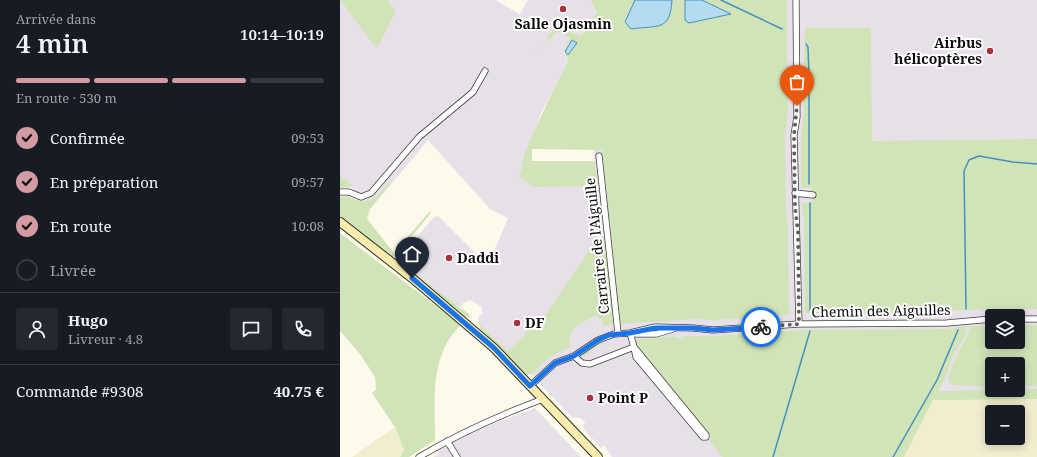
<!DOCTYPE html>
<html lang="fr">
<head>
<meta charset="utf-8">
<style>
  :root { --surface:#171b24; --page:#242831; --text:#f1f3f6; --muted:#9ea1a6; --line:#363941; --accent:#d39ba1 }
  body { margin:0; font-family:"Noto Serif",serif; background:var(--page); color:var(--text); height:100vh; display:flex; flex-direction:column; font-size:15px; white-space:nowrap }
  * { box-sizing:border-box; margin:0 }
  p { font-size:13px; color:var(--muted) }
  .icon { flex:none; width:22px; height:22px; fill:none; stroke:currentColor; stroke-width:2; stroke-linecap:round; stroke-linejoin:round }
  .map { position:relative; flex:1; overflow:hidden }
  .panel { display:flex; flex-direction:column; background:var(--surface); width:340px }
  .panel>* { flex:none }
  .buttons { position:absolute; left:645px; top:309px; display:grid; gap:8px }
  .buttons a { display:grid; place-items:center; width:40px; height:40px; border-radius:4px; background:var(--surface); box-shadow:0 2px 10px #0003; font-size:20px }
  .pin { position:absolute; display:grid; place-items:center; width:34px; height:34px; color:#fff; margin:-41px -17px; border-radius:50% 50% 50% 0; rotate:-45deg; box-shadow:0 0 4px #0007 }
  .pin .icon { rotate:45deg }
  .courier { position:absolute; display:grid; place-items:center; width:40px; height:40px; margin:-20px; border:3px solid #1a73e8; border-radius:50%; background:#fff; color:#222; box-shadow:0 1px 5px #0007 }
  .overview em { font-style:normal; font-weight:600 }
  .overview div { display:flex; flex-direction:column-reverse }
  .overview { display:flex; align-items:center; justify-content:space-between; height:68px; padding:0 16px }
  h1 { font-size:26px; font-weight:600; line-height:30px }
  .bar { display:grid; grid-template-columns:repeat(4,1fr); gap:6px 4px; align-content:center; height:48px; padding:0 16px }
  .bar i { height:5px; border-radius:3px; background:var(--line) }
  .bar .current { background:var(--accent) }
  .bar p { grid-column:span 4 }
  .line { display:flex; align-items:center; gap:10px; padding:0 16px; border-top:1px solid var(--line) }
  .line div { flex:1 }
  .round { display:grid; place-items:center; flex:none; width:42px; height:42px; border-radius:4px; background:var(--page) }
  ol { padding:0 16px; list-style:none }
  li { display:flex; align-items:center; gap:12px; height:44px }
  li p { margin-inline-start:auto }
  li .icon { padding:4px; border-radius:50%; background:var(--accent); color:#111; stroke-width:4 }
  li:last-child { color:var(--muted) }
  li i { width:22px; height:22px; border:2px solid var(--line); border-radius:50% }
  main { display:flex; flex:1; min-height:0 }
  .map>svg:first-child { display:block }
  .industrial { fill:#e8e0e9; fill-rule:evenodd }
  .farmland { fill:#f1edce; fill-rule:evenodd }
  .green { fill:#d0e4b8 }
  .water { fill:#b4dbf0; stroke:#4291c0 }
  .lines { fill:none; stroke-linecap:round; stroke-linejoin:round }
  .stream { stroke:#4291c0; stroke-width:1.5 }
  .minor-casing { stroke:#3e3e3e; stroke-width:7 }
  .secondary-casing { stroke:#2d2d2d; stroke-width:10 }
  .minor { stroke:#fff; stroke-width:5.5 }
  .secondary { stroke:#f8edac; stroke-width:8 }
  .done { stroke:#605e59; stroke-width:4; stroke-dasharray:0 7.2 }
  .route { stroke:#1a73e8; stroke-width:5 }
  .poi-dot { fill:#ae303a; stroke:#fff; stroke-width:1.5 }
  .labels { text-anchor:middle; stroke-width:4; stroke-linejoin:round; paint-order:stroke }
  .poi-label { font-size:14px; font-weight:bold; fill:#0b0b0b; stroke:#fff; text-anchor:start }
  .street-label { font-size:14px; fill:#0b0b0b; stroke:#fff }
</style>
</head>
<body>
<main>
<section class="panel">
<div class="overview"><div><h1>4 min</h1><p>Arrivée dans</p></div><em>10:14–10:19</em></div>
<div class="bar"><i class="current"></i><i class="current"></i><i class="current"></i><i></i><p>En route · 530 m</p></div>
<ol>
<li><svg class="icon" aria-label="check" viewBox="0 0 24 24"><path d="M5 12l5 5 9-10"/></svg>Confirmée<p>09:53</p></li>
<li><svg class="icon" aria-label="check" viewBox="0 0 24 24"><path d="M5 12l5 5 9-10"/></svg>En préparation<p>09:57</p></li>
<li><svg class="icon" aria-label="check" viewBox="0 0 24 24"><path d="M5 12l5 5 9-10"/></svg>En route<p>10:08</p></li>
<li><i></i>Livrée</li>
</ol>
<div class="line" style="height:72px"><a class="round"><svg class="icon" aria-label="person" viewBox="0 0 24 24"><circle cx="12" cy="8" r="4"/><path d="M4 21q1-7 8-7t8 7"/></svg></a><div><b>Hugo</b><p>Livreur · 4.8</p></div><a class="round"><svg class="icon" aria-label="chat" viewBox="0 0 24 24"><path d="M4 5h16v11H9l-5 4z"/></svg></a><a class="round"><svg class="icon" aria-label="phone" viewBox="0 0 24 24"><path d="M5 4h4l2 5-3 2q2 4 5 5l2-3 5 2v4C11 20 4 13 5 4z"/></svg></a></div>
<div class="line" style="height:52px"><div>Commande #9308</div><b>40.75 €</b></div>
</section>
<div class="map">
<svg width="697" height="457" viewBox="0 0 697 457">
  <rect width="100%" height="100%" fill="#fdf9eb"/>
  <path class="industrial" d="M 0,0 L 37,48 L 56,11 L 48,0 L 155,0 L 180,14 L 188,0 L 250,0 L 257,12 L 241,36 L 216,26 L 195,53 L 207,38 L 209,40 L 217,32 L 230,38 L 224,54 L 228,61 L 200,115 L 193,136 L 187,147 L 184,161 L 254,161 L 254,149 L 389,0 L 697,0 L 697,399 L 593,400 L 546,457 L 272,457 L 264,445 L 261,448 L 245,431 L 243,426 L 245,422 L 241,418 L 232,417 L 168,351 L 139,324 L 138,318 L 143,313 L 141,310 L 142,307 L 130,300 L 123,303 L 119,309 L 60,262 L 61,256 L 94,217 L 98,216 L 148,266 L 168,218 L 150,209 L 88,140 L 30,209 L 9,184 L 10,183 L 7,180 L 6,181 L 0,174 ZM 652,316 L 678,316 L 678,342 L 652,342 ZM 652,364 L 678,364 L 678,390 L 652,390 Z
    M 195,408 L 241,457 L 93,457 L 99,454 L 96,450 L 104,446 L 139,429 L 142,431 L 143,428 Z"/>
  <path class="farmland" d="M 697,399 L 697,457 L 564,457 L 593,400 ZM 652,412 L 678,412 L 678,438 L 652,438 Z
    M 55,427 L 64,450 L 60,457 L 12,457 Z"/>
  <path class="green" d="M 0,0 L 48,0 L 56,11 L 38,47 L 36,48 Z
    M 250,0 L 447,0 L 447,80 L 445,80 L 446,88 L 448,88 L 448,111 L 445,136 L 446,212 L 448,227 L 449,315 L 418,317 L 417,315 L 410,316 L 410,318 L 373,320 L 353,319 L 280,324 L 262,150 L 192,149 L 192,161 L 254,161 L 259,186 L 194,187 L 179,177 C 182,168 183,155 187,147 C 200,118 213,89 228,61 L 224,50 L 230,38 L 217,32 L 209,40 L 207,39 L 195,53 L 216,26 L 241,36 L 257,12 Z
    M 465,28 L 531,28 L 532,141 L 697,139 L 697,309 L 623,310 L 591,313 L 591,311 L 584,310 L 583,313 L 499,314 L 499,312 L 492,311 L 491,314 L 465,313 L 464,221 L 461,203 L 473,202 L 471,188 L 461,188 L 461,136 L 464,113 L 463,88 L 473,88 L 473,80 L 463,80 Z
    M 0,174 L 5,180 L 7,179 L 12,187 L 0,188 Z
    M 49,182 L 51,183 L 30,209 L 27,219 L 54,253 L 90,211 L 91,213 L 55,256 L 51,257 L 0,218 L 0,197 C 5,195 8,196 12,198 C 30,207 39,195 49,182 Z
    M 0,233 L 121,325 C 89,355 95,401 95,440 L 69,457 L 60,457 L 64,450 L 55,427 L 32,393 L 36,390 L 35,377 L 20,354 L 0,331 Z
    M 263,242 L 267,244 L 275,324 L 263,326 L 261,319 L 258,316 L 254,316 C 241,324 226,329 230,347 L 211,356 L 196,369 L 198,371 L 188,375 L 184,375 L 140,330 L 139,324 L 168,351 L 200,319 L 202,320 L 253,245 Z
    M 60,262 L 130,315 L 129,317 L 125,317 L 63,269 L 60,265 Z
    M 678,325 L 697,325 L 697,386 L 678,386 L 678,364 L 652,364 L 652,387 L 610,385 C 603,371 628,342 630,326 L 649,326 L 649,328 L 652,328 L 652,342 L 678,342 Z
    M 626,326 C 627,337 620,343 615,352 C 609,366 606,379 598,391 L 697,389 L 697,399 L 593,400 L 564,457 L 383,457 L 369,441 L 372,439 L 295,342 L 295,340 L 334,336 L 334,338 L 342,338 L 342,336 L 376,336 L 464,330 L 608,329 Z
    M 263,340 L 264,343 L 253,348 L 253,350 L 242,358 L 243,353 Z"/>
  <path class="water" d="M 295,0 L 332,0 C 330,32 318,25 291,29 L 285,22 Z
    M 345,0 L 362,0 L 391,14 L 349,23 L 345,20 Z
    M 232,40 L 237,43 L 228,55 L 225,52 Z"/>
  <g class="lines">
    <path class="stream" d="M 381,0 L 442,29
      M 466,44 L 468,47 L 469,76
      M 469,92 L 469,184
      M 470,203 L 470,310
      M 626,309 L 624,171 L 629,160 L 639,156 L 673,162 L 697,164
      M 433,457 L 470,331
      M 553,457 L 597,380 L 618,330"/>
    <g class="minor-casing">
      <path id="minor" d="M 456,0 L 457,117 L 454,135 L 459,324
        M 259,156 L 278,333
        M 0,192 L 9,192 L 21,197 L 31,193 L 79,137 L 133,92 L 145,71
        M 455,193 L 473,195
        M 678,319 L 697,319
        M 290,333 L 315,327 L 353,328 L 373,330 L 459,324 L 607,323 L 652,319
        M 292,334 L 316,334 L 333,329
        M 294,347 L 366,435 L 366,437 L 363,437 L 296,357 Z
        M 190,386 L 215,363 L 234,356 L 258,340 L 274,334 L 290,333 L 294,347 L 250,364 L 242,363 L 234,356
        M 107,441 L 117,457
        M 79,457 C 118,434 160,415 203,399"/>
    </g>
    <g class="secondary-casing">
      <path id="secondary" d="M 0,222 L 72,278 L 154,348 L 258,457"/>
    </g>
    <use href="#minor" class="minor"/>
    <use href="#secondary" class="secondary"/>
  </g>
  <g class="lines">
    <path class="done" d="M 421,327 L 459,324 L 458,232 L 455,207 L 454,135 L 457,106"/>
    <path class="route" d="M 72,278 L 154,348 L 190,386 L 215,363 L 234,356 L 258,340 L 269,335 L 290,333 L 315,328 L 353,328 L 373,330 L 421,327"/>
  </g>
  <g class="poi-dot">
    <circle cx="223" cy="9" r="4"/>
    <circle cx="650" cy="51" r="4"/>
    <circle cx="109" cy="258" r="4"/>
    <circle cx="177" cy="323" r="4"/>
    <circle cx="250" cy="398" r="4"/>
  </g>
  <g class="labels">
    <g class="poi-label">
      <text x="223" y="29" text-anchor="middle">Salle Ojasmin</text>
      <text x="642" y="48" text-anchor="end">Airbus<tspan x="642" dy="16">hélicoptères</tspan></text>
      <text x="117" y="263">Daddi</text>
      <text x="185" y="328">DF</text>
      <text x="258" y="403">Point P</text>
    </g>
    <g class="street-label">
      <text transform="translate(257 246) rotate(-96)" y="5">Carraire de l'Aiguille</text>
      <text transform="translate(541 311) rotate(-1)" y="5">Chemin des Aiguilles</text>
    </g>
  </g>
</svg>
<div class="buttons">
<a><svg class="icon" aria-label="layers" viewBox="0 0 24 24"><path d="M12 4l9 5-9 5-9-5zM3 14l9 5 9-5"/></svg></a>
<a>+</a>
<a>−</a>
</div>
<div class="pin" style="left:457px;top:106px;background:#ea580c"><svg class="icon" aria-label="bag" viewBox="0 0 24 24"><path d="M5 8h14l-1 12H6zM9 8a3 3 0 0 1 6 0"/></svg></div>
<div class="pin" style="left:72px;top:278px;background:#1f2937"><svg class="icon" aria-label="home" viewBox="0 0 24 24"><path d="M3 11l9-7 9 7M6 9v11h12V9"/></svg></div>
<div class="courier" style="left:421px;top:327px"><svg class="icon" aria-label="bike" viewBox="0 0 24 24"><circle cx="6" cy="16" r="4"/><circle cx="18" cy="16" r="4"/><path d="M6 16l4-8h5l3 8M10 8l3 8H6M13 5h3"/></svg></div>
</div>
</main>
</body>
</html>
